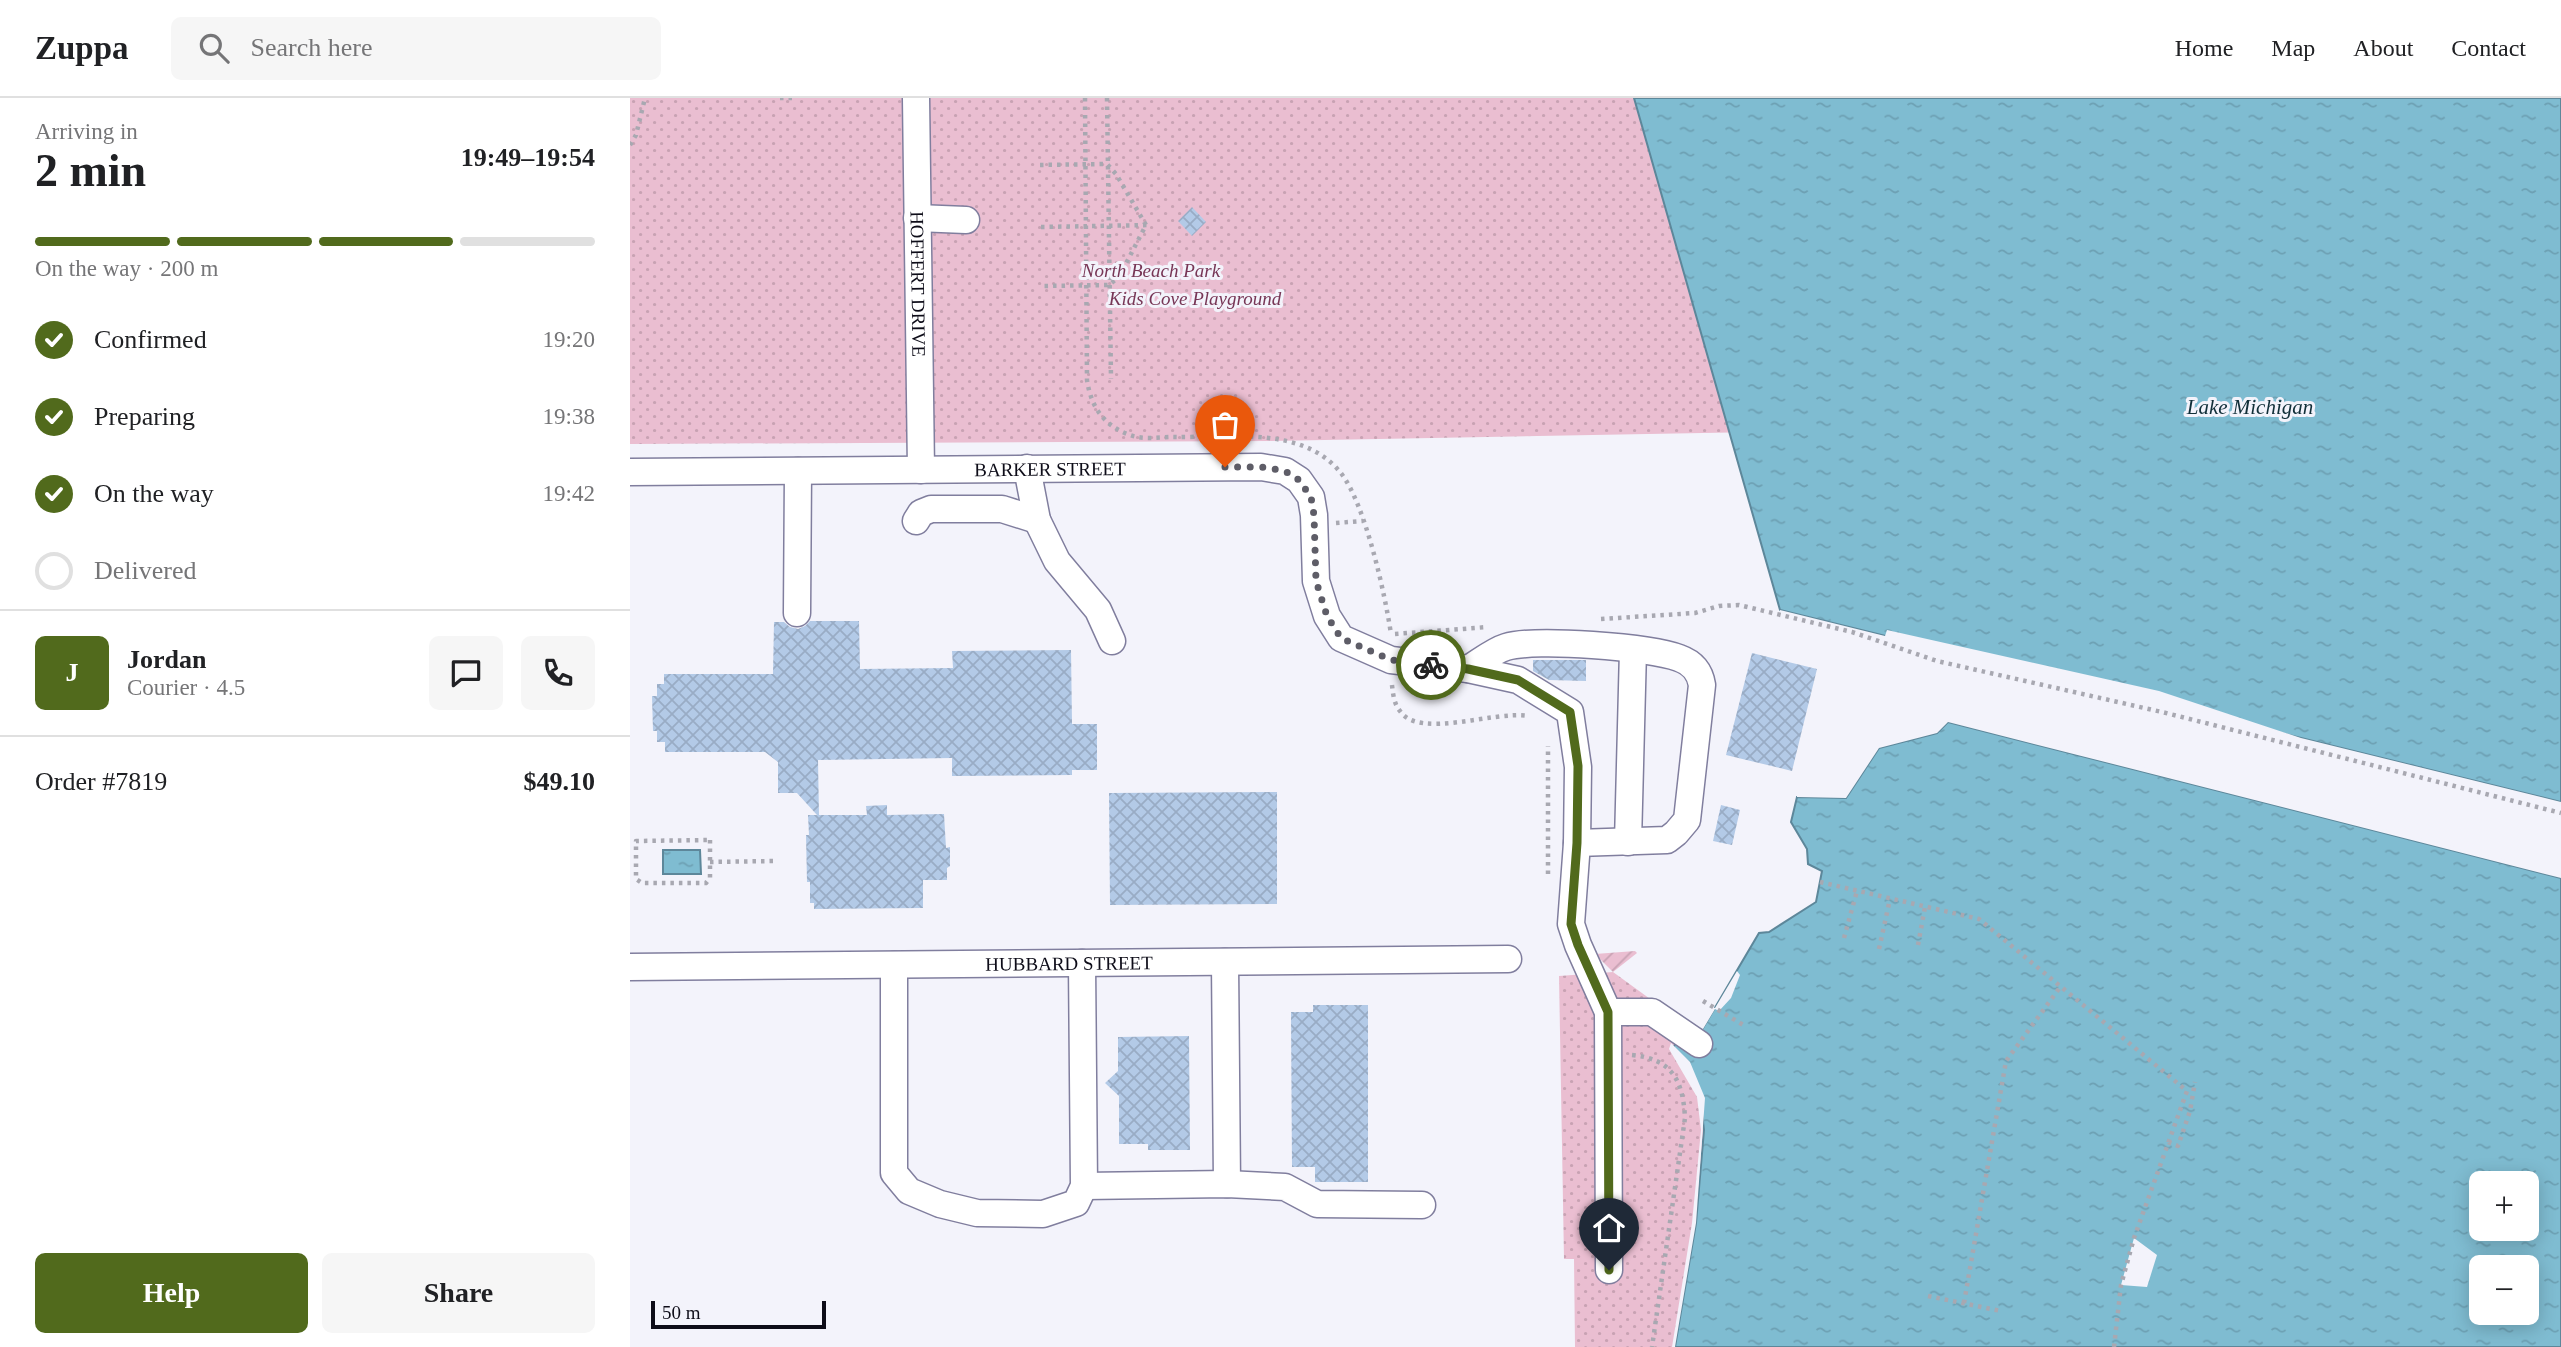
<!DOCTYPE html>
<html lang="en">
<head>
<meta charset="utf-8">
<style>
  :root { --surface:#fff; --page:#f6f6f6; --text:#202124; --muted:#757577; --line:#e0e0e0; --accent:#516a1c }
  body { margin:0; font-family:Georgia,serif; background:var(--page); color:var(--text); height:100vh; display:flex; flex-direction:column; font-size:26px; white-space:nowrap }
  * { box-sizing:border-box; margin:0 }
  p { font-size:23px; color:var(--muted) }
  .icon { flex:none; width:38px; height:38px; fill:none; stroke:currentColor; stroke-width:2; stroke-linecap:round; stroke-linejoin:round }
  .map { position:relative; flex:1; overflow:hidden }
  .sheet { display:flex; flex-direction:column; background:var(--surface); width:630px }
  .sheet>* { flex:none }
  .fabs { position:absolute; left:1839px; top:1073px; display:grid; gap:14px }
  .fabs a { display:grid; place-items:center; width:70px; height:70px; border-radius:10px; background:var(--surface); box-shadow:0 4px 18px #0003; font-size:35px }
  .scale { position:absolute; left:21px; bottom:18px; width:175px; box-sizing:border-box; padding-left:7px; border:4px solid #0d0c18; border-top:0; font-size:19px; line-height:24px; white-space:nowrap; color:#0d0c18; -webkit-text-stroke:5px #f3f3fb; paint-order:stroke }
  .pin { position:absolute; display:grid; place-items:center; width:60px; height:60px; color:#fff; margin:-72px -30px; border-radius:50% 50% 50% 0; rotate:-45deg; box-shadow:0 0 7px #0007 }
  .pin .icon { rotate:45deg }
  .courier { position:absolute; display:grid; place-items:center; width:70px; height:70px; margin:-35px; border:5px solid #516a1c; border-radius:50%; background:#fff; color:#222; box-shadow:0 2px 9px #0007 }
  .headline em { font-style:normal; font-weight:800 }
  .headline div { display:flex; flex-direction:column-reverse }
  .headline { display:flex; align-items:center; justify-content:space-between; height:119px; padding:0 35px }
  h1 { font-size:46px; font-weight:800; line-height:52px }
  .bar { display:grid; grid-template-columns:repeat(4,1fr); gap:10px 7px; align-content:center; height:84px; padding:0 35px }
  .bar i { height:9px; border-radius:5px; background:var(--line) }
  .bar .selected { background:var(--accent) }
  .bar p { grid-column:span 4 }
  .line { display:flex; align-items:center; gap:18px; padding:0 35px; border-top:2px solid var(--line) }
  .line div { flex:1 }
  .round { display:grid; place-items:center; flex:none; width:74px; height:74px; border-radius:10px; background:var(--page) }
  ol { padding:0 35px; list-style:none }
  li { display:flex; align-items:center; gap:21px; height:77px }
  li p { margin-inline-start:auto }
  li .icon { padding:7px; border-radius:50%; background:var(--accent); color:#fff; stroke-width:4 }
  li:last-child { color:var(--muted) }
  li i { width:38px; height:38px; border:4px solid var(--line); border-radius:50% }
  .button { display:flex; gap:14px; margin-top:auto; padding:14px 35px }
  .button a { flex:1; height:80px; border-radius:10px; background:var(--accent); color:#fff; font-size:28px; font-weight:800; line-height:80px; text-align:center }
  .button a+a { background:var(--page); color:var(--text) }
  header { display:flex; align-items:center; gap:42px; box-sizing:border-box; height:98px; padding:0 35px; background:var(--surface); border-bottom:2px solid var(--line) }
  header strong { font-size:33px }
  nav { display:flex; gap:38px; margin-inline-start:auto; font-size:24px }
  .search { width:490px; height:63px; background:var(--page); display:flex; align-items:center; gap:18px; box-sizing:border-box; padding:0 24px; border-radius:10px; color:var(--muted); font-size:26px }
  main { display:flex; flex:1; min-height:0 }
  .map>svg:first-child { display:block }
  .park { fill:url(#park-dots) }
  .garden { fill:url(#garden-furrows) }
  .water { fill:url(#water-ripples); stroke:#5d879a; stroke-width:2; fill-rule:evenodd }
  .pier { fill:#f3f3fb }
  .building { fill:url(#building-cross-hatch) }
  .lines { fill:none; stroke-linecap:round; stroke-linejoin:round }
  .minor-casing { stroke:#807e9e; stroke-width:29 }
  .path { stroke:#a8a8b1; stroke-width:4.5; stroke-dasharray:3.5 5; stroke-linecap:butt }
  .minor { stroke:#fff; stroke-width:26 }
  .done { stroke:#5e5d67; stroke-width:7; stroke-dasharray:0 12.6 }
  .route { stroke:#516a1c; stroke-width:9 }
  .labels { text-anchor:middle; stroke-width:6; stroke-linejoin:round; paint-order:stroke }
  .park-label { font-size:19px; font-style:italic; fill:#773656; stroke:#f3f3fb }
  .street-label { font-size:19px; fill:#0d0c18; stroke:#f3f3fb }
  .water-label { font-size:21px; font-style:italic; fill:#112f39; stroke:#f3f3fb }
</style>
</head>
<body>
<header>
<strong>Zuppa</strong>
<div class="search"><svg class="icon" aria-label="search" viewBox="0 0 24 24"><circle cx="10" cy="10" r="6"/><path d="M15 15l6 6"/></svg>Search here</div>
<nav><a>Home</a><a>Map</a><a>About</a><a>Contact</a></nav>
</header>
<main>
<section class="sheet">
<div class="headline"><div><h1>2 min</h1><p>Arriving in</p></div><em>19:49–19:54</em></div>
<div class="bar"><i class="selected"></i><i class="selected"></i><i class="selected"></i><i></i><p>On the way · 200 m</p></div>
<ol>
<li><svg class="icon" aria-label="check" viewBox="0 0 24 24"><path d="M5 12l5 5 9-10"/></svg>Confirmed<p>19:20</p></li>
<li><svg class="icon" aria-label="check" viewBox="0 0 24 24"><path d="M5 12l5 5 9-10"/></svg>Preparing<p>19:38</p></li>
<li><svg class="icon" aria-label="check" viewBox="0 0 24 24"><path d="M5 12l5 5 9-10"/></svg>On the way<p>19:42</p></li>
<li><i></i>Delivered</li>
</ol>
<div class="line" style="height:126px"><b class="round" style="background:var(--accent);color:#fff">J</b><div><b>Jordan</b><p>Courier · 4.5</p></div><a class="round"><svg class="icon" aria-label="chat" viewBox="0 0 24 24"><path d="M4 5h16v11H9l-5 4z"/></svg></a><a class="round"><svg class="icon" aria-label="phone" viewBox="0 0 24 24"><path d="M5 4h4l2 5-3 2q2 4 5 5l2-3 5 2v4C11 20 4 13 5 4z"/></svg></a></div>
<div class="line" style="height:91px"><div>Order #7819</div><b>$49.10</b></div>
<div class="button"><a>Help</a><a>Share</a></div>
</section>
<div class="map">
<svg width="1931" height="1249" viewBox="0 0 1931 1249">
  <defs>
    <pattern id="park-dots" width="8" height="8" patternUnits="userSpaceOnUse" patternTransform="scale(1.75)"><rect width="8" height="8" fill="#eabed1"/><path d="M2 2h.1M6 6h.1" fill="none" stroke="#c8a2b3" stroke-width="1.8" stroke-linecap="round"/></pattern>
    <pattern id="garden-furrows" width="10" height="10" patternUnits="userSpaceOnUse" patternTransform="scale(1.75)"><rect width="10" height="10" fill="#eabed1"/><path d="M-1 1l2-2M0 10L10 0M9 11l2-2" fill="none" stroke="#c8a2b3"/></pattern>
    <pattern id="water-ripples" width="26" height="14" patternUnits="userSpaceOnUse" patternTransform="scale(1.75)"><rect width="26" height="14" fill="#7fbcd1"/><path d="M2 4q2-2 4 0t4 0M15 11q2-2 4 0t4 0" fill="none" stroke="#6da0b3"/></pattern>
    <pattern id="building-cross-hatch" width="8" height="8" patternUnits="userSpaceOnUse" patternTransform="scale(1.75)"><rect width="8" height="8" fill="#b3cae7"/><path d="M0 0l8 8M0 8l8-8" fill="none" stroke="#99acc5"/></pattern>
  </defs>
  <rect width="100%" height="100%" fill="#f3f3fb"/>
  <path class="park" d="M 0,0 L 1020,0 L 1128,334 L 641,343 L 0,346 Z
    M 983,874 L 1056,927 L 1071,998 L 1074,1032 L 1066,1125 L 1045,1249 L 945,1249 L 944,1161 L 934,1161 L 929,878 Z"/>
  <path class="garden" d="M 1005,853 L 1007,855 L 983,874 L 965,856 Z"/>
  <path class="water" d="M 1004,0 L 1931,0 L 1931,704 L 1150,512 Z
    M 1318,624 L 1931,780 L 1931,1249 L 1045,1249 L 1066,1125 L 1074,1032 L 1070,998 L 1043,950 L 1056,927 L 1073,930 L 1129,835 L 1139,834 L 1186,804 L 1192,773 L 1178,766 L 1177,751 L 1161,724 L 1167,699 L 1216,700 L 1249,650 L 1307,635 ZM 1852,1085 L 1897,1085 L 1897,1130 L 1852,1130 ZM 1852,1169 L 1897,1169 L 1897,1214 L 1852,1214 Z
    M 33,752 L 70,752 L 71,776 L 33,776 Z"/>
  <path class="pier" d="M 1150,512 L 1255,538 L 1257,532 L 1529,593 L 1671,640 L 1931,704 L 1931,708 L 1149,516 Z
    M 1319,620 L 1931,776 L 1931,780 L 1318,624 L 1307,635 L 1249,650 L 1216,700 L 1167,699 L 1167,695 L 1214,697 L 1247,647 L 1305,632 Z
    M 1107,873 L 1110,877 L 1101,900 L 1089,913 L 1085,911 L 1073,931 L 1056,927 L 1056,923 L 1071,927 L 1082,909 L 1085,910 Z
    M 1041,945 L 1060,964 L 1075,1000 L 1066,1125 L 1045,1249 L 1042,1249 L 1062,1125 L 1071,1032 L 1067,999 L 1039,951 Z
    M 1504,1140 L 1527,1157 L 1517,1189 L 1491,1187 Z"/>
  <path class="building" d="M 562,109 L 576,124 L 562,138 L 548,123 Z
    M 180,523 L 229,523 L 230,571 L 323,570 L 322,553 L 441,552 L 442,626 L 467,626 L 467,672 L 442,672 L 442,677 L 322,678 L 322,660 L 188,662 L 189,717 L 237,717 L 236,708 L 257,707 L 257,717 L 314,716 L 316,750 L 320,749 L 320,768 L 317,770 L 317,782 L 293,782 L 293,810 L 184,811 L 184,805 L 180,805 L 180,784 L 177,784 L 176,737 L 179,737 L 178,717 L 187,717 L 167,695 L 148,695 L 148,664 L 135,654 L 35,654 L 35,644 L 27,644 L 27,633 L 23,633 L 22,598 L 27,598 L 27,586 L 34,586 L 34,576 L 143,576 L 144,524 L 154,524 L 160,529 L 168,531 L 175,528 Z
    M 1122,555 L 1187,571 L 1162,673 L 1096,657 Z
    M 903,562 L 956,562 L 956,583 L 919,582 L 903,573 Z
    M 647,694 L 647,806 L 480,807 L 479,695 Z
    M 1091,707 L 1110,712 L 1102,747 L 1083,743 Z
    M 683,907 L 738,907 L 738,1084 L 685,1084 L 685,1069 L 662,1069 L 661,914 L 683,914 Z
    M 559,938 L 560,1052 L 518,1052 L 518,1046 L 489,1046 L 489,998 L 475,985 L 488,973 L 488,939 Z"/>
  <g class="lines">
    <g class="minor-casing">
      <g id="minor">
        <path id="s1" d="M 286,0 L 291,372"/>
        <path d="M 287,120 L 336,122"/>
        <path d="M 397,370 L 407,422 L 427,463 L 468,512 L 482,543"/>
        <path id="s2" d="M 0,374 L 631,369 L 655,373 L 669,382 L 681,399 L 684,417 L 686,483 L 697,518 L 711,540 L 761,562 L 838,571 L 888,582 L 940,614 L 948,669 L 947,745 L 941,826 L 948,847 L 978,914 L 979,1172"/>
        <path d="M 286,423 L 291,415 L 301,411 L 372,411 L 407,422"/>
        <path d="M 167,515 L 168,373"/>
        <path d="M 838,571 C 850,564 863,553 876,549 C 905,540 1020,549 1049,560 C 1063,565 1070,574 1072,587 L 1057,722 L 1046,735 L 1037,742 L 947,745"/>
        <path d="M 998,744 L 1003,552"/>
        <path d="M 595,864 L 597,1086"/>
        <path d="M 264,867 L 264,1075 L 279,1093 L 310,1106 L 347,1115 L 413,1116 L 446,1105 L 454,1088 L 452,865"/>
        <path id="s3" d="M 0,869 L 878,861"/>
        <path d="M 978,914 L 1022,914 L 1069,946"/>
        <path d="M 454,1088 L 597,1086 L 655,1089 L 687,1106 L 792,1107"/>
      </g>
    </g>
    <path class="path" d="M 150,0 L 165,0
      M 455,0 L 457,282 C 461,309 474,328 500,337 C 513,342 530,339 543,339 C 596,340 672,327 710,374 C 735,404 755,496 761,536
      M 477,0 L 481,281
      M 0,47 L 6,37 L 15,0
      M 410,67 L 477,66 L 486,76 L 516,127 L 489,179 L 479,187 L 412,188
      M 411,129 L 520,127
      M 706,425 L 733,423
      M 971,521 L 1065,515 L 1089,508 L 1109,507 L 1222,534 L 1307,563 L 1532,614 L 1931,715
      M 765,536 L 858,529
      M 762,587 C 763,596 764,606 770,613 C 789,642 865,612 899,618
      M 80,742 L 80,780 L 76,785 L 12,785 L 6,781 L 6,743 Z
      M 80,764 L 144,763
      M 918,776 L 918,648
      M 1190,784 L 1349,821 L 1557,993 L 1504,1140 L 1491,1187 L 1484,1249
      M 1214,840 L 1227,793
      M 1288,847 L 1295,809
      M 1249,851 L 1260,801
      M 1073,903 L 1115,928
      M 1002,957 C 1042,961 1053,982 1055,1020 L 1022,1249
      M 1538,1044 L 1548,1048 L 1560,1013 L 1565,984
      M 1298,1198 L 1371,1213
      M 1334,1205 L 1376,963 L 1431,888"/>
    <use href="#minor" class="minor"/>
  </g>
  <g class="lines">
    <path class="done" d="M 595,369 L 631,369 L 655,373 L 669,382 L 681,399 L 684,417 L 686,483 L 697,518 L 711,540 L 761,562 L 801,567"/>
    <path class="route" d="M 801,567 L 838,571 L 888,582 L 940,614 L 948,668 L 947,745 L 941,826 L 948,847 L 978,914 L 979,1172"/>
  </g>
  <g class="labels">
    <g class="park-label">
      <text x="521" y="179">North Beach Park</text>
      <text x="565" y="207">Kids Cove Playground</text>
    </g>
    <g class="street-label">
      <text dy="7" stroke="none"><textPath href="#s1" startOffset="186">HOFFERT DRIVE</textPath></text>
      <text dy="7" stroke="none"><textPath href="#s2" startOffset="420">BARKER STREET</textPath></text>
      <text dy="7" stroke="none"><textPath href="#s3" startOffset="439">HUBBARD STREET</textPath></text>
    </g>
    <g class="water-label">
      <text x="1620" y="316">Lake Michigan</text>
    </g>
  </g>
</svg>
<div class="fabs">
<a>+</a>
<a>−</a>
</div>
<div class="scale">50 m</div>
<div class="pin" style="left:595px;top:369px;background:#ea580c"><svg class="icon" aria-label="bag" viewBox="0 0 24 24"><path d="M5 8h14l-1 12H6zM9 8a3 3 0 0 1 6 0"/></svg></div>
<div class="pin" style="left:979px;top:1172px;background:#1f2937"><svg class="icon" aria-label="home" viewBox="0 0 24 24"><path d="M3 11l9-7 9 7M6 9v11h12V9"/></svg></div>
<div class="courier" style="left:801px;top:567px"><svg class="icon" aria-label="bike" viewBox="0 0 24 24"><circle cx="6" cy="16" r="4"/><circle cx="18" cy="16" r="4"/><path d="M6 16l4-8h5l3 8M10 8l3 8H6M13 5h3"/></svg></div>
</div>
</main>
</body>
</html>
